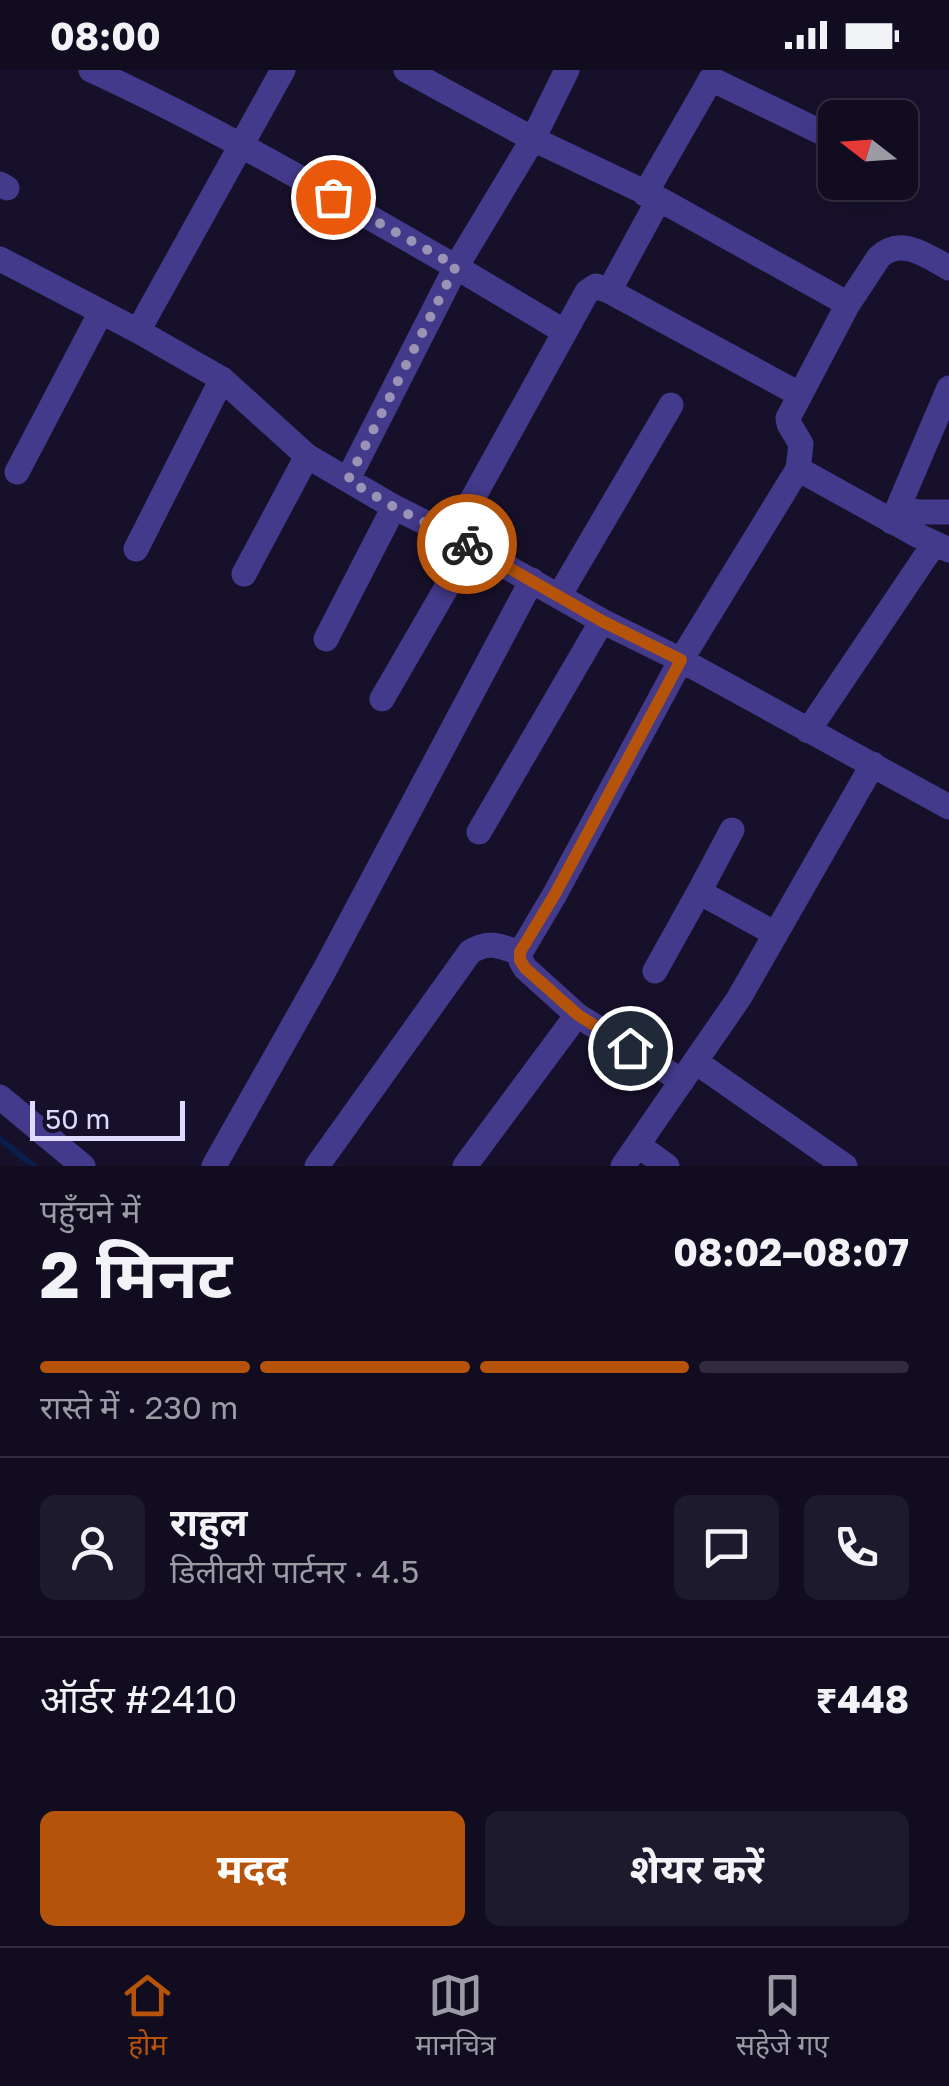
<!DOCTYPE html>
<html lang="hi">
<head>
<meta charset="utf-8">
<style>
  :root { --surface:#110c20; --page:#1e1a2d; --text:#f1f3f6; --muted:#9c9ba5; --line:#302c3e; --accent:#b45309 }
  body { margin:0; font-family:"Golos Text","Noto Sans Devanagari",sans-serif; background:var(--page); color:var(--text); height:100vh; display:flex; flex-direction:column; font-size:38px; white-space:nowrap }
  * { box-sizing:border-box; margin:0 }
  p { font-size:32px; color:var(--muted) }
  .icon { flex:none; width:55px; height:55px; fill:none; stroke:currentColor; stroke-width:2; stroke-linecap:round; stroke-linejoin:round }
  .map { position:relative; height:1096px; overflow:hidden }
  .panel { display:flex; flex-direction:column; background:var(--surface); flex:1 }
  .panel>* { flex:none }
  .needle { width:65px; rotate:287deg }
  .fabs { position:absolute; left:818px; top:30px; display:grid; gap:20px }
  .fabs a { display:grid; place-items:center; width:100px; height:100px; border-radius:15px; background:var(--surface); box-shadow:0 10px 40px #0002,0 0 0 2px var(--line); font-size:50px }
  .scale { position:absolute; left:30px; bottom:25px; width:155px; box-sizing:border-box; padding-left:10px; border:5px solid #e1daff; border-top:0; font-size:28px; line-height:35px; white-space:nowrap; color:#e1daff; -webkit-text-stroke:8px #17102b; paint-order:stroke }
  .pin { position:absolute; display:grid; place-items:center; width:85px; height:85px; color:#fff; margin:-42px; border:5px solid #fff; border-radius:50%; box-shadow:0 2px 10px #0007 }
  .courier { position:absolute; display:grid; place-items:center; width:100px; height:100px; margin:-50px; border:8px solid #b45309; border-radius:50%; background:#fff; color:#222; box-shadow:0 2px 12px #0007 }
  .headline em { font-style:normal; font-weight:700 }
  .headline div { display:flex; flex-direction:column-reverse }
  .headline { display:flex; align-items:center; justify-content:space-between; height:170px; padding:0 40px }
  h1 { font-size:65px; font-weight:700; line-height:75px }
  .bar { display:grid; grid-template-columns:repeat(4,1fr); gap:15px 10px; align-content:center; height:120px; padding:0 40px }
  .bar i { height:12px; border-radius:8px; background:var(--line) }
  .bar .selected { background:var(--accent) }
  .bar p { grid-column:span 4 }
  .line { display:flex; align-items:center; gap:25px; padding:0 40px; border-top:2px solid var(--line) }
  .line div { flex:1 }
  .round { display:grid; place-items:center; flex:none; width:105px; height:105px; border-radius:15px; background:var(--page) }
  .button { display:flex; gap:20px; margin-top:auto; padding:20px 40px }
  .button a { flex:1; height:115px; border-radius:15px; background:var(--accent); color:#fff; font-size:40px; font-weight:700; line-height:115px; text-align:center }
  .button a+a { background:var(--page); color:var(--text) }
  .status { display:flex; justify-content:space-between; align-items:center; height:70px; padding:0 50px; background:var(--surface); direction:ltr }
  .status svg { height:28px; fill:currentColor }
  .dock { display:flex; justify-content:space-around; align-items:center; height:140px; border-top:2px solid var(--line); background:var(--surface); font-size:28px; color:var(--muted) }
  .dock a { display:grid; justify-items:center; gap:5px }
  .dock .selected { color:var(--accent) }
  .map>svg:first-child { display:block }
  .lines { fill:none; stroke-linecap:round; stroke-linejoin:round }
  .stream { stroke:#0a1d4b; stroke-width:6 }
  .minor { stroke:#433a8b; stroke-width:25 }
  .done { stroke:#9a93b5; stroke-width:10; stroke-dasharray:0 18 }
  .route { stroke:#b45309; stroke-width:12 }
</style>
</head>
<body>
<div class="status"><b>08:00</b><svg viewBox="0 0 49 12"><path d="M0 12V9h3v3zM5 12V6h3v6zM10 12V3h3v9zM15 12V0h3v12zM26 1h20v11H26zM47 4h2v5h-2z"/></svg></div>
<div class="map">
<svg width="949" height="1096" viewBox="0 0 949 1096">
  <rect width="100%" height="100%" fill="#17102b"/>
  <g class="lines">
    <path class="stream" d="M 0,1069 L 34,1096"/>
    <path class="minor" d="M 91,0 C 217,58 336,128 456,197 L 533,69 L 567,0
      M 406,0 L 533,69 L 659,129 L 848,234
      M 0,114 L 7,118
      M 645,124 L 711,9 L 835,69
      M 0,189 L 138,261 L 222,309 L 307,386 L 394,437 L 452,466 L 602,551 L 681,590 L 949,737
      M 609,221 L 799,324
      M 138,261 L 283,0
      M 798,399 L 919,466 L 949,480
      M 17,402 L 101,242
      M 348,409 L 456,197 L 565,262
      M 899,436 L 918,442 L 949,442
      M 892,452 L 949,318
      M 452,466 L 587,222 L 596,216 L 609,221 L 659,129
      M 136,479 L 222,309
      M 244,504 L 307,386
      M 559,526 L 671,335
      M 326,569 L 394,437
      M 382,629 L 470,477
      M 808,661 L 934,474
      M 732,760 L 699,822 L 776,864
      M 479,762 L 602,551
      M 655,901 L 699,822
      M 696,992 L 845,1096
      M 682,1011 L 577,945 L 525,898 L 521,891 L 520,883 L 555,824 L 681,590 L 798,399 L 801,374 L 789,354 L 788,348 L 848,234 L 879,187 C 901,166 927,186 949,198
      M 0,1027 L 83,1096
      M 638,1075 L 667,1096
      M 214,1096 L 324,901 L 532,510
      M 317,1096 L 470,882 C 488,870 501,876 520,883
      M 465,1096 L 577,945
      M 623,1096 L 739,928 L 873,694"/>
  </g>
  <g class="lines">
    <path class="done" d="M 333,127 L 456,196 L 348,410 L 394,437 L 467,474"/>
    <path class="route" d="M 467,474 L 602,551 L 681,590 L 555,824 L 520,882 L 520,890 L 525,898 L 578,945 L 630,978"/>
  </g>
</svg>
<div class="fabs">
<a><svg class="needle" viewBox="-14 -14 28 28"><path d="M0-13l5 13h-10z" fill="#e53935"/><path d="M0 13l5-13h-10z" fill="#9c9ba5"/></svg></a>
</div>
<div class="scale">50 m</div>
<div class="pin" style="left:333px;top:127px;background:#ea580c"><svg class="icon" aria-label="bag" viewBox="0 0 24 24"><path d="M5 8h14l-1 12H6zM9 8a3 3 0 0 1 6 0"/></svg></div>
<div class="pin" style="left:630px;top:978px;background:#1f2937"><svg class="icon" aria-label="home" viewBox="0 0 24 24"><path d="M3 11l9-7 9 7M6 9v11h12V9"/></svg></div>
<div class="courier" style="left:467px;top:474px"><svg class="icon" aria-label="bike" viewBox="0 0 24 24"><circle cx="6" cy="16" r="4"/><circle cx="18" cy="16" r="4"/><path d="M6 16l4-8h5l3 8M10 8l3 8H6M13 5h3"/></svg></div>
</div>
<section class="panel">
<div class="headline"><div><h1>2 मिनट</h1><p>पहुँचने में</p></div><em>08:02–08:07</em></div>
<div class="bar"><i class="selected"></i><i class="selected"></i><i class="selected"></i><i></i><p>रास्ते में · 230 m</p></div>
<div class="line" style="height:180px"><a class="round"><svg class="icon" aria-label="person" viewBox="0 0 24 24"><circle cx="12" cy="8" r="4"/><path d="M4 21q1-7 8-7t8 7"/></svg></a><div><b>राहुल</b><p>डिलीवरी पार्टनर · 4.5</p></div><a class="round"><svg class="icon" aria-label="chat" viewBox="0 0 24 24"><path d="M4 5h16v11H9l-5 4z"/></svg></a><a class="round"><svg class="icon" aria-label="phone" viewBox="0 0 24 24"><path d="M5 4h4l2 5-3 2q2 4 5 5l2-3 5 2v4C11 20 4 13 5 4z"/></svg></a></div>
<div class="line" style="height:130px"><div>ऑर्डर #2410</div><b>₹448</b></div>
<div class="button"><a>मदद</a><a>शेयर करें</a></div>
</section>
<nav class="dock">
<a class="selected"><svg class="icon" aria-label="home" viewBox="0 0 24 24"><path d="M3 11l9-7 9 7M6 9v11h12V9"/></svg>होम</a>
<a><svg class="icon" aria-label="map" viewBox="0 0 24 24"><path d="M3 6l6-2 6 2 6-2v14l-6 2-6-2-6 2zM9 4v14M15 6v14"/></svg>मानचित्र</a>
<a><svg class="icon" aria-label="saved" viewBox="0 0 24 24"><path d="M7 4h10v16l-5-4-5 4z"/></svg>सहेजे गए</a>
</nav>
</body>
</html>
